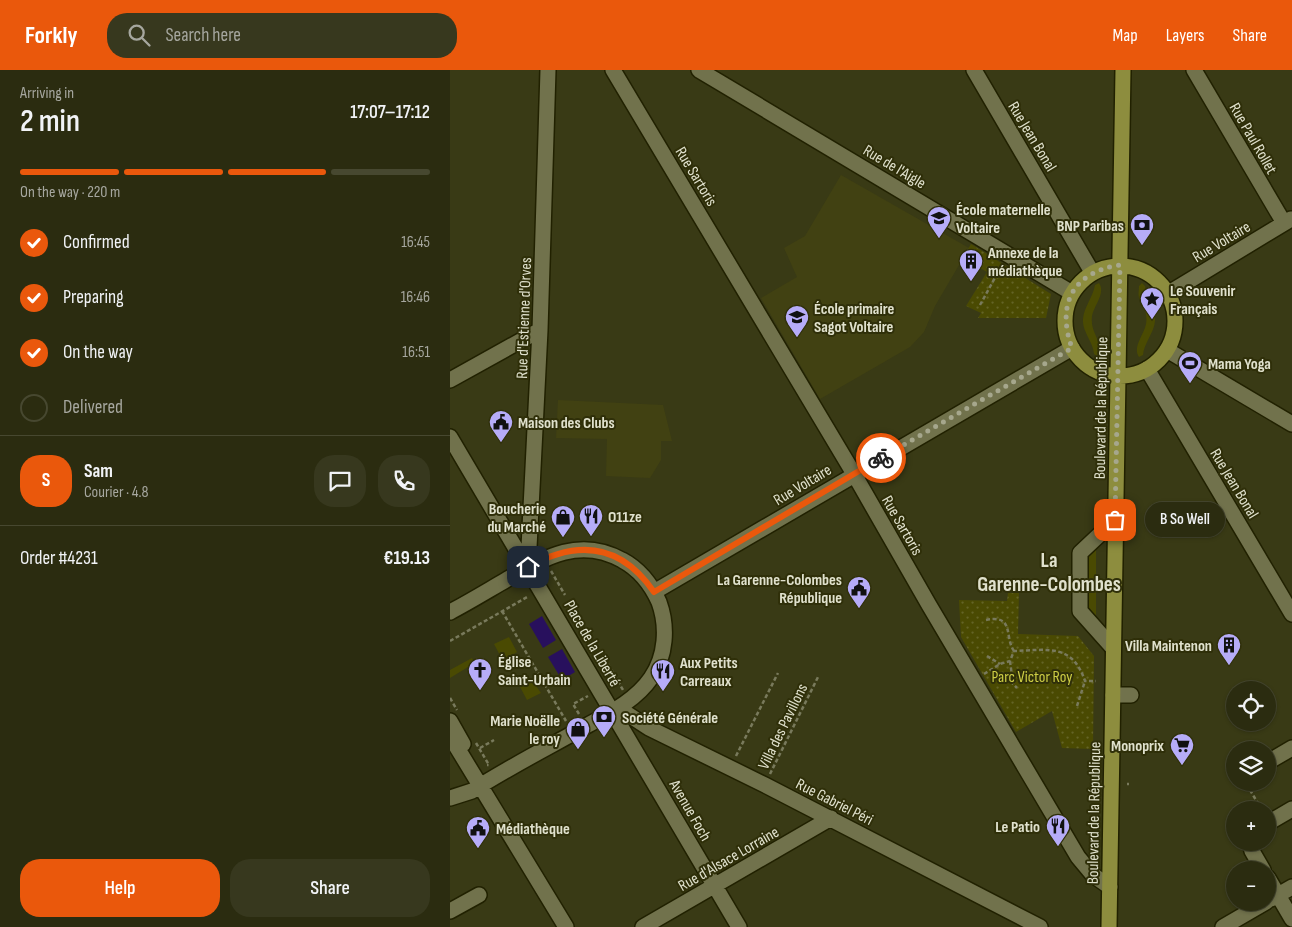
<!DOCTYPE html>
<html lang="en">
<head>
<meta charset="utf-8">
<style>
  :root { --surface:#2b2c10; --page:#37381e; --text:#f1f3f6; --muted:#a6a79f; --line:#474830; --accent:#ea580c }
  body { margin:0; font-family:"Sofia Sans Condensed",sans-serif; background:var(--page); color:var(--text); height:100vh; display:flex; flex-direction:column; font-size:19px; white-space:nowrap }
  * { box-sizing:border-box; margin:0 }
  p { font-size:16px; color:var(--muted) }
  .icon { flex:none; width:28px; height:28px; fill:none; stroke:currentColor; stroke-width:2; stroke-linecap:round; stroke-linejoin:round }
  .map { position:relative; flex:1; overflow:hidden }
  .side { display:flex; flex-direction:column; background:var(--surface); width:450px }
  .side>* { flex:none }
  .controls { position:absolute; left:776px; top:611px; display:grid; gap:10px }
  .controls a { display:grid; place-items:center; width:50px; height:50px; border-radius:50%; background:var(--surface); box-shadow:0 1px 4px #0004,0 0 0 1px var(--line); font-size:25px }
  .pin { position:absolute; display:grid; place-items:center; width:42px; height:42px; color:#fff; margin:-21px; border-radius:10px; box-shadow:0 2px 8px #0006 }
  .courier { position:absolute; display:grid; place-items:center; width:50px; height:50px; margin:-25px; border:4px solid #ea580c; border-radius:50%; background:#fff; color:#222; box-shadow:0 1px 6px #0007 }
  .bubble { position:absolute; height:35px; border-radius:18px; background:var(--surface); box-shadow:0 1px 4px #0004,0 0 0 1px var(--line); font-size:16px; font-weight:600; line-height:35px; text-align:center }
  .headline em { font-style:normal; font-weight:600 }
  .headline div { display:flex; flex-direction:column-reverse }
  .headline { display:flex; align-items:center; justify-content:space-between; height:85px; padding:0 20px }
  h1 { font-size:32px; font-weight:600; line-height:38px }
  .bar { display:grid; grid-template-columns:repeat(4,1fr); gap:8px 5px; align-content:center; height:60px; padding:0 20px }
  .bar i { height:6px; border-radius:4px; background:var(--line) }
  .bar .on { background:var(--accent) }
  .bar p { grid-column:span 4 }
  .line { display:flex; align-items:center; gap:12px; padding:0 20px; border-top:1px solid var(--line) }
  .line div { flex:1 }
  .round { display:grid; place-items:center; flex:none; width:52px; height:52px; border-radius:20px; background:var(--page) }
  ol { padding:0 20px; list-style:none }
  li { display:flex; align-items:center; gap:15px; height:55px }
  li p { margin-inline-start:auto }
  li .icon { padding:5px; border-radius:50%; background:var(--accent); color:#fff; stroke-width:4 }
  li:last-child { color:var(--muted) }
  li i { width:28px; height:28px; border:2px solid var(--line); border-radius:50% }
  .button { display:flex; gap:10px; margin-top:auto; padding:10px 20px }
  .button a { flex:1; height:58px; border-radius:20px; background:var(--accent); color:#fff; font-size:20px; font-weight:600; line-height:58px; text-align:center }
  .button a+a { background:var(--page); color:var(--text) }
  header { display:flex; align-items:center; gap:30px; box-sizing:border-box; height:70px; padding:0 25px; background:var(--accent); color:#fff }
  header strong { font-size:24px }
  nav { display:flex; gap:28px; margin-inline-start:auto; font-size:18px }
  .search { width:350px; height:45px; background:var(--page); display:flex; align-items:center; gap:12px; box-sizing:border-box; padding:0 18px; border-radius:20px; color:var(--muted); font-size:19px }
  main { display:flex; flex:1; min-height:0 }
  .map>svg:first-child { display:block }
  .built { fill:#414112 }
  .green { fill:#4a4a02 }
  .park { fill:url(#park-dots) }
  .water { fill:#28105d }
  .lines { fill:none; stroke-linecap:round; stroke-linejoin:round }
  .minor-casing { stroke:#212100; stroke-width:18 }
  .major-casing { stroke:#212100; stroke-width:18 }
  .path { stroke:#797a5c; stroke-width:2.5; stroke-dasharray:4 2.5; stroke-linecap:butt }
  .minor { stroke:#71724c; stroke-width:15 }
  .major { stroke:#8d8d3e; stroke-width:15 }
  .done { stroke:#a6a78d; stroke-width:5; stroke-dasharray:0 9 }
  .route { stroke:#ea580c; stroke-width:6 }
  .labels { text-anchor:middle; stroke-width:4; stroke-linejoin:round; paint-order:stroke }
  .street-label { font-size:16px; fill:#e0e1cd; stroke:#2f2f09 }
  .poi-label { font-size:16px; font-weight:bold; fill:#e0e1cd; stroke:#2f2f09; text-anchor:start }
  .park-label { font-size:16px; fill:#cece45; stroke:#2f2f09 }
  .district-label { font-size:21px; font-weight:bold; fill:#e0e1cd; stroke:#2f2f09 }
</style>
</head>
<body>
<header>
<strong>Forkly</strong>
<div class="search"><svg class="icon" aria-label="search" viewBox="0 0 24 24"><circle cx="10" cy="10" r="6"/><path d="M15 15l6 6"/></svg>Search here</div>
<nav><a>Map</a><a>Layers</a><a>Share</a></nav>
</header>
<main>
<section class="side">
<div class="headline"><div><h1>2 min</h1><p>Arriving in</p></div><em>17:07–17:12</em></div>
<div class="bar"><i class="on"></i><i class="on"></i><i class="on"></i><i></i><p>On the way · 220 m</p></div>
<ol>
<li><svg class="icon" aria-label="check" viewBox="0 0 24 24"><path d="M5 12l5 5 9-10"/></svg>Confirmed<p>16:45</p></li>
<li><svg class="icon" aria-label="check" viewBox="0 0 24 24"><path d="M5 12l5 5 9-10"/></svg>Preparing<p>16:46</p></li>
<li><svg class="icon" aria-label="check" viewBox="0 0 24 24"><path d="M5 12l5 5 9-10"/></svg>On the way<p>16:51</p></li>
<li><i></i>Delivered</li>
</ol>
<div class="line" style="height:90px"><b class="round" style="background:var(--accent);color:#fff">S</b><div><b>Sam</b><p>Courier · 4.8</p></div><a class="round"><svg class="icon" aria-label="chat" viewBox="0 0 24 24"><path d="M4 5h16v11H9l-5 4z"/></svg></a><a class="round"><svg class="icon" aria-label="phone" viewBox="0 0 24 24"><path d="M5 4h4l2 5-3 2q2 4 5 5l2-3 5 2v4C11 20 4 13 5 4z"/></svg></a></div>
<div class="line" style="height:65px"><div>Order #4231</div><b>€19.13</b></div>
<div class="button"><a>Help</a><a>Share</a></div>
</section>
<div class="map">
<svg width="842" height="857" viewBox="0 0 842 857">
  <defs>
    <pattern id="park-dots" width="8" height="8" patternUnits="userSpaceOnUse" patternTransform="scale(1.25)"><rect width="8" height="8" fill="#4a4a02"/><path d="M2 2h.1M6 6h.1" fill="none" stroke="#646426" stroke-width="1.8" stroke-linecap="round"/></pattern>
  </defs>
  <rect width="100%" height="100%" fill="#393a15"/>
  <path class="built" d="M 391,105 L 519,178 L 485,236 L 474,262 L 460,277 L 370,329 L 311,228 L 347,207 L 334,178 L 355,166 Z
    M 108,330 L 213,335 L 222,371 L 211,371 L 211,390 L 200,408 L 156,406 L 157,369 L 106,368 Z"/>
  <path class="green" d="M 649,213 C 656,223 644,235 642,246 C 640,262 650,267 650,283 L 647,286 L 644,284 C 643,271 632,262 633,249 C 634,237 643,227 645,215 Z
    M 692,213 L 695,216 C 696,228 706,237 705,251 C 704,263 694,273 693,285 L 689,287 C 682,277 694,265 696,254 C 698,242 693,238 689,228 C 688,225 689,219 689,216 Z
    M 646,475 L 646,552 L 634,539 L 635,488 Z
    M 59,567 L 67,582 L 53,591 L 44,574 Z
    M 22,588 L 27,597 L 20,601 L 18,597 L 0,608 L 0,600 Z
    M 81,609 L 91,623 L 77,630 L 70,617 Z"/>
  <path class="park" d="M 521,174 L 601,224 L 596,248 L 528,248 L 531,243 L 516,236 L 537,202 L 513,188 Z
    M 558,523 L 569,523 L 568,564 L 628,566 L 644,586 L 643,679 L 612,678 L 602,641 L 566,662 L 511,567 L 509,530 L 557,531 Z"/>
  <path class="water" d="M 92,546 L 106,570 L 93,578 L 79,554 Z
    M 112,579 L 125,602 L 112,610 L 98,587 Z"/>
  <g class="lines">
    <g class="minor-casing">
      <path id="minor" d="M 163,0 L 404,404 L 479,535 L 628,787 L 643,805 L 660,817
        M 249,0 L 622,223
        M 524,0 L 642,202
        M 744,0 L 834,153
        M 719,223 L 841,149
        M 717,280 L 842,354
        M 697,299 L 842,544
        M 0,310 L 90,260
        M 0,367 L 289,857
        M 78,497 L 90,260 L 98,0
        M 204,522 L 622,278
        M 0,542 C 19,532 37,521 56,510 C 94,488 129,466 172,490 C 189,499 201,514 209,532 C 218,557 216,586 201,608 C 186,630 160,643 138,655 C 99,677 59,697 22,721 L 0,728
        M 663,578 L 630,541 L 630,483 L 665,450
        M 663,625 L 681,625
        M 163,641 L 176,643 L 199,658 L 315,715 L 590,857
        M 0,651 L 13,674
        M 0,666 L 116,857
        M 818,692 L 842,678
        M 818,753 L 842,739
        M 800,772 L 802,781 L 813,800
        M 818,808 L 842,849
        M 821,829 L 842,817
        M 0,841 L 29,825
        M 193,857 L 381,748
        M 773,857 L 816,832"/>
    </g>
    <g class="major-casing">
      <path id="major" d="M615 251a55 55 0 1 1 110 0a55 55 0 1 1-110 0Z
        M 659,857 L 673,0"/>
    </g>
    <path class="path" d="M 530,235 L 552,195
      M 101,501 L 115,525
      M 52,541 L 116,651
      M 536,550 C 565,544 554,567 564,581
      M 0,571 L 79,526
      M 537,586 L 550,594
      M 560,591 L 563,614 L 567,618
      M 158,594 L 173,620
      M 534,604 L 550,594 L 560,591 L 564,581 C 598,580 622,573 635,611 L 646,611
      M 0,628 L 7,640
      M 627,636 L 635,611
      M 129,644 L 123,634 L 138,626
      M 26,673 L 39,695 L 37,695
      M 30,678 L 44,670
      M 286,686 L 328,603
      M 320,704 L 368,607
      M 677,714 L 679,714
      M 800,720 L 812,740"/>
    <use href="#minor" class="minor"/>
    <use href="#major" class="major"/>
  </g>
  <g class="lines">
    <path class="done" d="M 431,388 L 622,278 C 606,234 623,202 670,195 L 665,450"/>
    <path class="route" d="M 78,497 C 128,469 171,474 204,522 L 431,388"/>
  </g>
  <defs>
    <g id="school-pin" transform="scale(1.25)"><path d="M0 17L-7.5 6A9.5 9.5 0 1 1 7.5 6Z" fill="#b6acf8" stroke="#2f2f09"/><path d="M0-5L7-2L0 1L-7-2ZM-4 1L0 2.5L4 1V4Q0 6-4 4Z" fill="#111"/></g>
    <g id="bank-pin" transform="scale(1.25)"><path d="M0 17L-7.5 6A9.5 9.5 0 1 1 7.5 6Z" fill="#b6acf8" stroke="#2f2f09"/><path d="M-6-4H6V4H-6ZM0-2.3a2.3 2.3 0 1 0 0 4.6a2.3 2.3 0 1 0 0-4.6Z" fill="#111"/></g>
    <g id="building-pin" transform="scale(1.25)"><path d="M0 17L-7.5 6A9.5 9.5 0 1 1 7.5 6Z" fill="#b6acf8" stroke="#2f2f09"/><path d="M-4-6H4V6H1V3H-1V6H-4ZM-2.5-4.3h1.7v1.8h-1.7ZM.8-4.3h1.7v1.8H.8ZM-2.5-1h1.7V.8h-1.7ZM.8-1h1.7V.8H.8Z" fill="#111"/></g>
    <g id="sight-pin" transform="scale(1.25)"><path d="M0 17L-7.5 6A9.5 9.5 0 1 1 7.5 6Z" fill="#b6acf8" stroke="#2f2f09"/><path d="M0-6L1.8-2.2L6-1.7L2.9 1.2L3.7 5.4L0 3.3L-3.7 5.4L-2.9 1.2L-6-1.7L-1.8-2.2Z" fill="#111"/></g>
    <g id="stadium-pin" transform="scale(1.25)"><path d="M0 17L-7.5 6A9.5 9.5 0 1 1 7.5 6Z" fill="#b6acf8" stroke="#2f2f09"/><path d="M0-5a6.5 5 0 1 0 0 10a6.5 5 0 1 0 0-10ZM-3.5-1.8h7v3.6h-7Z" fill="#111"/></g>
    <g id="civic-pin" transform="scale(1.25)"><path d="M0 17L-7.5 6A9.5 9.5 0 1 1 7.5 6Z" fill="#b6acf8" stroke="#2f2f09"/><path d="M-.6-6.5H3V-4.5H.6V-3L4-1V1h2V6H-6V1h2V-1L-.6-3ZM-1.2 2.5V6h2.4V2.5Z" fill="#111"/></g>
    <g id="restaurant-pin" transform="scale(1.25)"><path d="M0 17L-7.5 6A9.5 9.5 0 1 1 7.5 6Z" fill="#b6acf8" stroke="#2f2f09"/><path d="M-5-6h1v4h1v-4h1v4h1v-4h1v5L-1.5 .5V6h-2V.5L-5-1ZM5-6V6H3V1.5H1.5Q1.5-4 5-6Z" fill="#111"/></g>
    <g id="shop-pin" transform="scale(1.25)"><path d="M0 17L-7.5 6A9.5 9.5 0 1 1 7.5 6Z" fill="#b6acf8" stroke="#2f2f09"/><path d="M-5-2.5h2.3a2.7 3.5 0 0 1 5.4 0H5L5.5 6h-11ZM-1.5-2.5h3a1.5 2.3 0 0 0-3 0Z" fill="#111"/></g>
    <g id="church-pin" transform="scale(1.25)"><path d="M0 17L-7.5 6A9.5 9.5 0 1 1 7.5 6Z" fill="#b6acf8" stroke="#2f2f09"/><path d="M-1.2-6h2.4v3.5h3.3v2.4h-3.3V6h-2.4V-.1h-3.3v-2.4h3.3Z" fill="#111"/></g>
    <g id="supermarket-pin" transform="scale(1.25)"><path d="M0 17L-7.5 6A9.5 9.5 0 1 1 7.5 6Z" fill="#b6acf8" stroke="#2f2f09"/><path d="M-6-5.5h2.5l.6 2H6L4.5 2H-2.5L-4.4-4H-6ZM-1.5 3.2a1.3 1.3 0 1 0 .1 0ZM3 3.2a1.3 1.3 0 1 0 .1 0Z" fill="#111"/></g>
  </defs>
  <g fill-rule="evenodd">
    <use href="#school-pin" x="489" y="148"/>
    <use href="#bank-pin" x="692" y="155"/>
    <use href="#building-pin" x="521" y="191"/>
    <use href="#sight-pin" x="702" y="229"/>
    <use href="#school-pin" x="347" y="247"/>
    <use href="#stadium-pin" x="740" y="293"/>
    <use href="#civic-pin" x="51" y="352"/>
    <use href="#restaurant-pin" x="141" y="446"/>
    <use href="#shop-pin" x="113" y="447"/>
    <use href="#civic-pin" x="409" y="518"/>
    <use href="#building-pin" x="779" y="575"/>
    <use href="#church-pin" x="30" y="600"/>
    <use href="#restaurant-pin" x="213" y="601"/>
    <use href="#bank-pin" x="154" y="647"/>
    <use href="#shop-pin" x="128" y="659"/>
    <use href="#supermarket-pin" x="732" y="675"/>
    <use href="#restaurant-pin" x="608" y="756"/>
    <use href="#civic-pin" x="28" y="758"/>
  </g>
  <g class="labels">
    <g class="street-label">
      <text transform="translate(583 66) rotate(59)" y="6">Rue Jean Bonal</text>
      <text transform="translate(804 68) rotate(60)" y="6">Rue Paul Rollet</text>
      <text transform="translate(445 96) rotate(31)" y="6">Rue de l'Aigle</text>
      <text transform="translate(247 106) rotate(59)" y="6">Rue Sartoris</text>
      <text transform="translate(771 171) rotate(-31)" y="6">Rue Voltaire</text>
      <text transform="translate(73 248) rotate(-88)" y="6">Rue d'Estienne d'Orves</text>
      <text transform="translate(650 338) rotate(-89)" y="6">Boulevard de la République</text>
      <text transform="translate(785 413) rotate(59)" y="6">Rue Jean Bonal</text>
      <text transform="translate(352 414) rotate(-31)" y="6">Rue Voltaire</text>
      <text transform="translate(453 455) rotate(60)" y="6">Rue Sartoris</text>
      <text transform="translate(143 573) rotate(60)" y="6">Place de la Liberté</text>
      <text transform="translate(332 656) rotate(-64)" y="6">Villa des Pavillons</text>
      <text transform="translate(385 731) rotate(27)" y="6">Rue Gabriel Péri</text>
      <text transform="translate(241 740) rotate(60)" y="6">Avenue Foch</text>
      <text transform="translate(643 743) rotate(-89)" y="6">Boulevard de la République</text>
      <text transform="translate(278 788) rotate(-30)" y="6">Rue d'Alsace Lorraine</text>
    </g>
    <g class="poi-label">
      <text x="506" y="145">École maternelle<tspan x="506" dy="18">Voltaire</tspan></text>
      <text x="674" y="161" text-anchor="end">BNP Paribas</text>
      <text x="538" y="188">Annexe de la<tspan x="538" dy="18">médiathèque</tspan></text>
      <text x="720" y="226">Le Souvenir<tspan x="720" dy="18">Français</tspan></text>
      <text x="364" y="244">École primaire<tspan x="364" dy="18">Sagot Voltaire</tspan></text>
      <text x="758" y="299">Mama Yoga</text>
      <text x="68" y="358">Maison des Clubs</text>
      <text x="96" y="444" text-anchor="end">Boucherie<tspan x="96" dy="18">du Marché</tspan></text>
      <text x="158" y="452">O11ze</text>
      <text x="392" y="515" text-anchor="end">La Garenne-Colombes<tspan x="392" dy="18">République</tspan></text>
      <text x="762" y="581" text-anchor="end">Villa Maintenon</text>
      <text x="48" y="597">Église<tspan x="48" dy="18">Saint-Urbain</tspan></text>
      <text x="230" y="598">Aux Petits<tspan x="230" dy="18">Carreaux</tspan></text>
      <text x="172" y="653">Société Générale</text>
      <text x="110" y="656" text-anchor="end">Marie Noëlle<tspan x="110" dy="18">le roy</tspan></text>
      <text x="714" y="681" text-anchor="end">Monoprix</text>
      <text x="590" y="762" text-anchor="end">Le Patio</text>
      <text x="46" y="764">Médiathèque</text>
    </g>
    <g class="park-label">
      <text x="582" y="612">Parc Victor Roy</text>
    </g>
    <g class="district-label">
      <text x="599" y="497">La<tspan x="599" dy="24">Garenne-Colombes</tspan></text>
    </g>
  </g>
</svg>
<div class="controls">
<a><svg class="icon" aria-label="locate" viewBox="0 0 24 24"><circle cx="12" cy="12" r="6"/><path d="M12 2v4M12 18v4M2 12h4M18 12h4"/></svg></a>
<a><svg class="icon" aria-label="layers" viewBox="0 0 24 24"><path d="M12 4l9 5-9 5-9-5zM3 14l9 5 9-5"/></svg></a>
<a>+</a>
<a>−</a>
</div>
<div class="pin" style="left:665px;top:450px;background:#ea580c"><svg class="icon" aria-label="bag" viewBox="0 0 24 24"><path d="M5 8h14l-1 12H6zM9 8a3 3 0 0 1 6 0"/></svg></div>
<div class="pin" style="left:78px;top:497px;background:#1f2937"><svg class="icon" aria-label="home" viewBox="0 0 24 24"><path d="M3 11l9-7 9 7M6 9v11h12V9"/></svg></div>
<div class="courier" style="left:431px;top:388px"><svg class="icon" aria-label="bike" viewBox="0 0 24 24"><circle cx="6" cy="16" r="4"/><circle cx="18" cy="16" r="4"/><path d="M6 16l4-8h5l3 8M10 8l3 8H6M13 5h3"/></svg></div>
<div class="bubble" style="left:695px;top:432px;width:80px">B So Well</div>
</div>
</main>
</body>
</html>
